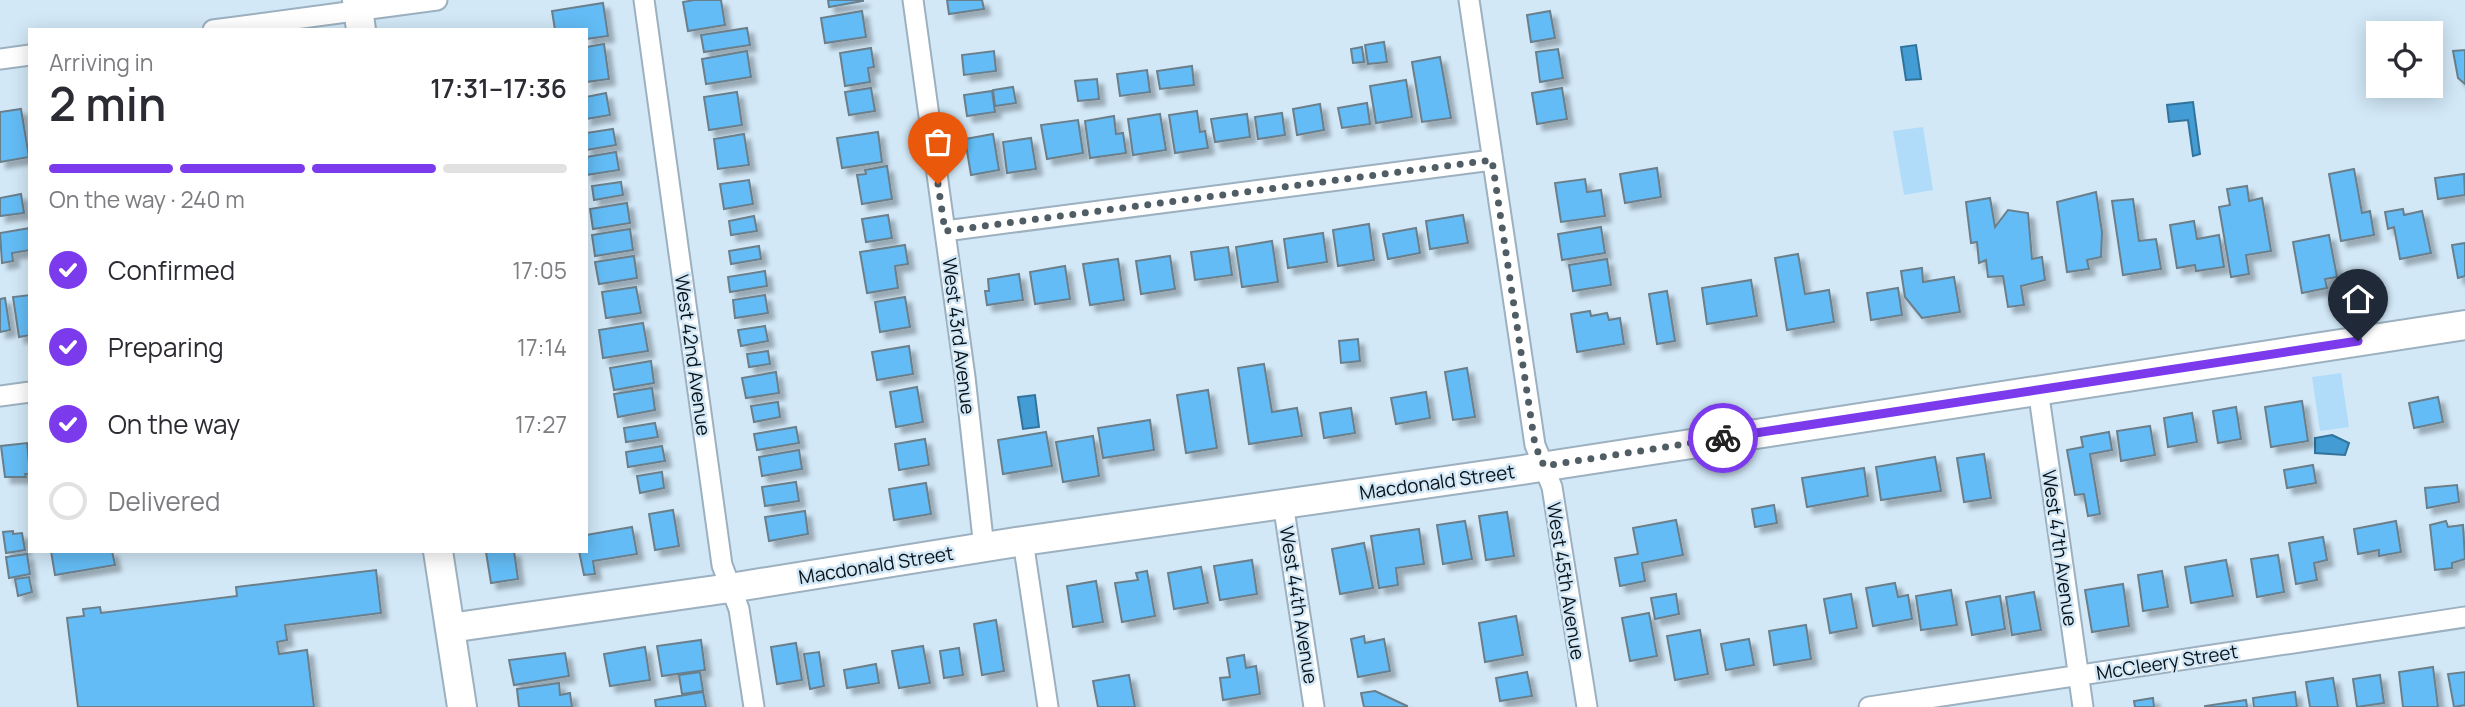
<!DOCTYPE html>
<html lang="en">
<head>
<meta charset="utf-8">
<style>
  :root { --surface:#fff; --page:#f2f2f3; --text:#2b2b33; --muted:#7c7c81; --line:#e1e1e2; --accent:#7c3aed }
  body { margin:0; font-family:Manrope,sans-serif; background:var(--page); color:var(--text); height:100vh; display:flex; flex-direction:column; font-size:26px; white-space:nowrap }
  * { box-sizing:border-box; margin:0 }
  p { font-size:23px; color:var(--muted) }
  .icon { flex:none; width:38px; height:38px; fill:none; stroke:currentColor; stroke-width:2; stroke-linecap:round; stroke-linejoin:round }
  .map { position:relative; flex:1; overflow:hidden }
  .sheet { position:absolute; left:28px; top:28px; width:560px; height:525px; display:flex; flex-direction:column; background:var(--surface); border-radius:0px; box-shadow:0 4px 18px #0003 }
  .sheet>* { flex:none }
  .fabs { position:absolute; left:2366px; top:21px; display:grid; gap:14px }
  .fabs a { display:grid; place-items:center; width:77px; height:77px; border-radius:0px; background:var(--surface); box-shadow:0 4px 18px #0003; font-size:35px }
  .pin { position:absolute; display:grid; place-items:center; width:60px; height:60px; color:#fff; margin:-72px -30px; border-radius:50% 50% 50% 0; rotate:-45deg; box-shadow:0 0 7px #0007 }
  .pin .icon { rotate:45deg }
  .courier { position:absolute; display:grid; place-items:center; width:70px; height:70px; margin:-35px; border:5px solid #7c3aed; border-radius:50%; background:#fff; color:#222; box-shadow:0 2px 9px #0007 }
  .overview em { font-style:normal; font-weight:600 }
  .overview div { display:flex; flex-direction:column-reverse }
  .overview { display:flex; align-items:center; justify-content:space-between; height:119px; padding:0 21px }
  h1 { font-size:46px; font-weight:600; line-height:52px }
  .bar { display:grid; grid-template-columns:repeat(4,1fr); gap:10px 7px; align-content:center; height:84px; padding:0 21px }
  .bar i { height:9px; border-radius:5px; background:var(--line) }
  .bar .selected { background:var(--accent) }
  .bar p { grid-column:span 4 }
  ol { padding:0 21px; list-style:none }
  li { display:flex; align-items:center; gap:21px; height:77px }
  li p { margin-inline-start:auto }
  li .icon { padding:7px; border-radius:50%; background:var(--accent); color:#fff; stroke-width:4 }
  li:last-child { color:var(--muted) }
  li i { width:38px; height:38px; border:4px solid var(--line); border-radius:50% }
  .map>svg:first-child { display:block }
  .green { fill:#b0dcfa }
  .water { fill:#439cd3; stroke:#32739b; stroke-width:2 }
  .building { fill:#64bcf5; stroke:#6b7f8c; stroke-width:2; filter:url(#shadow) }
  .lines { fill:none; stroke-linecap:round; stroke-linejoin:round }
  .street-casing { stroke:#9cb0bf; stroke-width:23 }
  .secondary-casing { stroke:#9cb0bf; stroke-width:32 }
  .street { stroke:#fff; stroke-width:19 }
  .secondary { stroke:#fff; stroke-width:28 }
  .done { stroke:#505d65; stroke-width:7; stroke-dasharray:0 12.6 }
  .route { stroke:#7c3aed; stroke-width:9 }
  .labels { text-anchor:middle; stroke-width:5; stroke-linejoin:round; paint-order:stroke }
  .street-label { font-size:19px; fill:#0a1217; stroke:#d2e8f7 }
</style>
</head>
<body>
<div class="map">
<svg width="2465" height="707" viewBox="0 0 2465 707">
  <defs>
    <filter id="shadow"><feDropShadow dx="6" dy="6" stdDeviation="2" flood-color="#0004"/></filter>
  </defs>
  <rect width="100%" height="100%" fill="#d2e8f7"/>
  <path class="green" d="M 1923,127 L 1933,190 L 1904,195 L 1893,131 Z
    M 2341,373 L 2349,427 L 2320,431 L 2312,377 Z"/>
  <path class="water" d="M 1916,45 L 1921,79 L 1906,80 L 1901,47 Z
    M 2193,102 L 2200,154 L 2193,156 L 2188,120 L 2169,122 L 2167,105 Z
    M 1035,395 L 1039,427 L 1023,429 L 1018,397 Z
    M 2332,435 L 2349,443 L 2345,455 L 2315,453 L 2315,438 Z"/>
  <path class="building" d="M 694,0 L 721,0 L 725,25 L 688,31 L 683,2 Z
    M 828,0 L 863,0 L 863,1 L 829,7 Z
    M 947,0 L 982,0 L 984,9 L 949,14 Z
    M 603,3 L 608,36 L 586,39 L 586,30 L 555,30 L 552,11 Z
    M 862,11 L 866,37 L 825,43 L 821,18 Z
    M 1550,11 L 1555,38 L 1531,42 L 1527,15 Z
    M 747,28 L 750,45 L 704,52 L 701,35 Z
    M 1384,42 L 1387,62 L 1368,64 L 1365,45 Z
    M 604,44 L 609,79 L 586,82 L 586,47 Z
    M 1362,47 L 1364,62 L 1353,63 L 1351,49 Z
    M 871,48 L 874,67 L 868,68 L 870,82 L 845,86 L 840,53 Z
    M 1558,49 L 1563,78 L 1540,82 L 1536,52 Z
    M 2465,50 L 2465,84 L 2458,78 L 2453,51 Z
    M 747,51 L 751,77 L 706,84 L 702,59 Z
    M 994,51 L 996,71 L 964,75 L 962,55 Z
    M 1440,57 L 1451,118 L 1422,122 L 1412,62 Z
    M 1192,66 L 1194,85 L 1160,89 L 1157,71 Z
    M 1147,70 L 1150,92 L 1120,96 L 1117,74 Z
    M 1097,79 L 1099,99 L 1078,101 L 1075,81 Z
    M 1406,80 L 1412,117 L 1376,123 L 1370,86 Z
    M 1013,87 L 1016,103 L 995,106 L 993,90 Z
    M 871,88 L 875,111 L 849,115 L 845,92 Z
    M 1562,88 L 1567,119 L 1537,124 L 1532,93 Z
    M 992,91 L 995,112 L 967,116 L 964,95 Z
    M 737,92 L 742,125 L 709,130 L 704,97 Z
    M 606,93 L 610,115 L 586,119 L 586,97 Z
    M 1367,103 L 1370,124 L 1342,128 L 1338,108 Z
    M 1320,104 L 1324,130 L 1297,135 L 1293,109 Z
    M 21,109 L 29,157 L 0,162 L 0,112 Z
    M 1197,111 L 1200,132 L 1205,131 L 1208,148 L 1175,153 L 1169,115 Z
    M 1282,113 L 1285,135 L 1258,139 L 1255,117 Z
    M 1160,114 L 1166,150 L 1133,155 L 1128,119 Z
    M 1247,114 L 1250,137 L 1215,142 L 1211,119 Z
    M 1114,116 L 1116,134 L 1123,133 L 1126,153 L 1090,158 L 1085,121 Z
    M 1078,120 L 1083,153 L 1047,159 L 1041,125 Z
    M 613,129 L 616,145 L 586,150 L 586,133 Z
    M 878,132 L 882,162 L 842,168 L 837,138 Z
    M 744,134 L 749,165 L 718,169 L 714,139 Z
    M 993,134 L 999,170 L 971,175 L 965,139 Z
    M 1031,138 L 1036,169 L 1007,173 L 1003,142 Z
    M 616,152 L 619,170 L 586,175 L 586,157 Z
    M 887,166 L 892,199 L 862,204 L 857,175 L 866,174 L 865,170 Z
    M 1657,168 L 1661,197 L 1625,203 L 1620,174 Z
    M 2354,169 L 2362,213 L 2370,211 L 2374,235 L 2341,241 L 2329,174 Z
    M 2464,174 L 2465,195 L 2438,199 L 2435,178 Z
    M 1585,179 L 1587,192 L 1601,190 L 1605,216 L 1561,222 L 1555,183 Z
    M 749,180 L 753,204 L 724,209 L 720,184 Z
    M 621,182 L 623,195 L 594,200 L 592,186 Z
    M 2247,186 L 2249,201 L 2262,198 L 2271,251 L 2246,255 L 2249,274 L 2231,277 L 2219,207 L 2230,205 L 2227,189 Z
    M 2096,192 L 2102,232 L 2101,257 L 2087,260 L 2089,269 L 2067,272 L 2057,202 Z
    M 21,194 L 24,213 L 0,216 L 0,198 Z
    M 1990,198 L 1995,227 L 2008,210 L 2028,213 L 2032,259 L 2042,257 L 2045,280 L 2021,286 L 2024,305 L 2008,307 L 2003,276 L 1988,277 L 1986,260 L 1979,263 L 1977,242 L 1971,243 L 1966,202 Z
    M 2133,199 L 2139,241 L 2156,239 L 2161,269 L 2123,275 L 2112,201 Z
    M 627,203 L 630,223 L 593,229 L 590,209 Z
    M 2403,209 L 2404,215 L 2422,211 L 2431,253 L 2400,259 L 2394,227 L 2388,229 L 2385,212 Z
    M 888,215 L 892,238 L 866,242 L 862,219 Z
    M 1463,215 L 1468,243 L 1430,249 L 1426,221 Z
    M 754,216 L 757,231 L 731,235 L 729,221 Z
    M 2194,221 L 2197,239 L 2219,235 L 2224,267 L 2196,271 L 2195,265 L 2177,268 L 2170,225 Z
    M 1369,224 L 1374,260 L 1338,266 L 1333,230 Z
    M 1601,227 L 1605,253 L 1562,260 L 1558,234 Z
    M 30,228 L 30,250 L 12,253 L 13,261 L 2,263 L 0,233 Z
    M 1416,228 L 1420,253 L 1388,259 L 1383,234 Z
    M 630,229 L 633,250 L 595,256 L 592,235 Z
    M 1323,233 L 1327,262 L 1288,268 L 1284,239 Z
    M 2329,235 L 2337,277 L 2325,279 L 2327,288 L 2302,293 L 2293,242 Z
    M 1272,241 L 1278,282 L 1242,287 L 1236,247 Z
    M 2465,243 L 2465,276 L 2458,278 L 2452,245 Z
    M 905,245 L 908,264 L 895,266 L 898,288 L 867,293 L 860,252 Z
    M 759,246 L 761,259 L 731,264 L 729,251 Z
    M 1228,247 L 1232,275 L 1195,280 L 1191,252 Z
    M 1798,254 L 1805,294 L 1829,290 L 1834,322 L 1787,330 L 1775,258 Z
    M 634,256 L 637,278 L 599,284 L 595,262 Z
    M 1170,256 L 1175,289 L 1141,294 L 1136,261 Z
    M 1118,259 L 1124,300 L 1090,305 L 1083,264 Z
    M 1607,259 L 1611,285 L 1573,291 L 1569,265 Z
    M 1065,266 L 1070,299 L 1035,304 L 1030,272 Z
    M 1922,268 L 1923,282 L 1954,277 L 1960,312 L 1922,318 L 1905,297 L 1901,271 Z
    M 765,271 L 767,286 L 730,292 L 728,277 Z
    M 1019,274 L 1023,300 L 987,305 L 985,291 L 989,291 L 988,279 Z
    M 1751,280 L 1757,316 L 1707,324 L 1702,288 Z
    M 636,287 L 641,313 L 606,318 L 602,292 Z
    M 1898,288 L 1902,315 L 1871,320 L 1867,293 Z
    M 1667,291 L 1675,341 L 1657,344 L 1649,294 Z
    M 30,295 L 30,335 L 19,337 L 13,297 Z
    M 765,295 L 768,313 L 735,318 L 733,300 Z
    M 905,297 L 910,327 L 880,332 L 875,302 Z
    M 5,298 L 10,330 L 0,332 L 0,299 Z
    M 1590,311 L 1591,316 L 1607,313 L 1609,320 L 1620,318 L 1624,344 L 1577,352 L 1571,314 Z
    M 643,323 L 648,351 L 603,358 L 599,330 Z
    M 765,326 L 768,341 L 741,346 L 738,330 Z
    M 1358,339 L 1360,361 L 1341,363 L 1339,341 Z
    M 909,346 L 913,374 L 877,380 L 872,352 Z
    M 768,351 L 770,364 L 749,367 L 747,354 Z
    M 651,361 L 654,383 L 614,390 L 610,368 Z
    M 1264,364 L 1272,412 L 1297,408 L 1302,436 L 1249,444 L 1238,368 Z
    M 1467,368 L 1475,417 L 1453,420 L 1445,372 Z
    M 776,372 L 779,393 L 746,398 L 742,378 Z
    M 917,387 L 923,422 L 896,427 L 890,392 Z
    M 652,388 L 655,410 L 618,417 L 614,394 Z
    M 1208,390 L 1217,448 L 1186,453 L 1177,395 Z
    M 1426,392 L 1430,418 L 1396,424 L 1391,398 Z
    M 2438,397 L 2443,422 L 2414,428 L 2409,403 Z
    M 2302,401 L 2308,441 L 2271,447 L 2265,407 Z
    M 778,402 L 780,417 L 754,422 L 751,406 Z
    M 2236,407 L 2241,439 L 2218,443 L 2213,411 Z
    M 1351,408 L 1355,433 L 1324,438 L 1320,413 Z
    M 2192,413 L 2197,442 L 2168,447 L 2164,418 Z
    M 1150,420 L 1154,450 L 1103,458 L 1098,428 Z
    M 655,423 L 658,437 L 626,442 L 624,428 Z
    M 2150,426 L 2155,455 L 2121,461 L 2117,431 Z
    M 796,427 L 799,443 L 757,450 L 754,434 Z
    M 1046,432 L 1052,466 L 1003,474 L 998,440 Z
    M 2109,432 L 2112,450 L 2090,454 L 2100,514 L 2088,516 L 2084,494 L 2075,495 L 2067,450 L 2083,447 L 2081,437 Z
    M 1093,436 L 1099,476 L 1063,482 L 1056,442 Z
    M 925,439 L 929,465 L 899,470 L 895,444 Z
    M 27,443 L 30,474 L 25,474 L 26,477 L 5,477 L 1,446 Z
    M 662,446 L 665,461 L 628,467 L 626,452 Z
    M 799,450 L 802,469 L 762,476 L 759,457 Z
    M 1984,454 L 1991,498 L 1964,502 L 1957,458 Z
    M 1935,457 L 1941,491 L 1881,500 L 1876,467 Z
    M 2313,465 L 2316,483 L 2287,488 L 2284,470 Z
    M 1864,468 L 1868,496 L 1807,507 L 1802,478 Z
    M 662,472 L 664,488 L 640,493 L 637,476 Z
    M 796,482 L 799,501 L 765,506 L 762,487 Z
    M 926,483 L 931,514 L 894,520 L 889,489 Z
    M 2457,485 L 2459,502 L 2427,508 L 2425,488 Z
    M 1774,505 L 1777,523 L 1755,527 L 1752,509 Z
    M 673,510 L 679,546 L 655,550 L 649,514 Z
    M 805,511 L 808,534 L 769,541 L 765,517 Z
    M 1507,512 L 1514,556 L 1486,560 L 1479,516 Z
    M 1676,520 L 1683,555 L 1642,563 L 1645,581 L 1620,586 L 1615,558 L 1638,554 L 1633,528 Z
    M 1465,521 L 1472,559 L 1443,564 L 1437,525 Z
    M 2396,521 L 2401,552 L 2379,556 L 2379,550 L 2358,554 L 2354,529 Z
    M 2446,521 L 2448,527 L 2463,525 L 2465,559 L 2452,563 L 2452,568 L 2435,570 L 2430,525 Z
    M 632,527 L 637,554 L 593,561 L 595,574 L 584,575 L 579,551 L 586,551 L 586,535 Z
    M 1419,529 L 1424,564 L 1396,568 L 1398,585 L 1379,588 L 1371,536 Z
    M 13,531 L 13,534 L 22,533 L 25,550 L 6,553 L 3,532 Z
    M 2323,537 L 2327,560 L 2314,563 L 2317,580 L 2296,584 L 2289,543 Z
    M 1364,543 L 1373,588 L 1340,594 L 1332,549 Z
    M 51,551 L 112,551 L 115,565 L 55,575 Z
    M 514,551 L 518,579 L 491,583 L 486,552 Z
    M 27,554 L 30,574 L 9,578 L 6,557 Z
    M 2278,555 L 2284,592 L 2257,597 L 2251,559 Z
    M 1252,560 L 1257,594 L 1220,600 L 1214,566 Z
    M 2226,560 L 2233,596 L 2191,603 L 2185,567 Z
    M 1201,567 L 1208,603 L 1174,609 L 1168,573 Z
    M 376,570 L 381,613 L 285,625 L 287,640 L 277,642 L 279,654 L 307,650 L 314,707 L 78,707 L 67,618 L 84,616 L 83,609 L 100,607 L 101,613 L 237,596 L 236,587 Z
    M 1147,571 L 1155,616 L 1122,622 L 1115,583 L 1138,580 L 1136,573 Z
    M 2162,571 L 2168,607 L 2143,611 L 2138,575 Z
    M 29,577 L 32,592 L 18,596 L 15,579 Z
    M 1096,581 L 1103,622 L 1073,627 L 1067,586 Z
    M 1895,583 L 1898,597 L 1908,595 L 1912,619 L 1873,626 L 1866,588 Z
    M 2123,584 L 2129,626 L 2092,632 L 2085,590 Z
    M 1951,590 L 1957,625 L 1921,630 L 1916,596 Z
    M 2034,592 L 2041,630 L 2012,635 L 2006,597 Z
    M 1676,594 L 1679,614 L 1655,619 L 1651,598 Z
    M 1851,594 L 1857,628 L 1830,633 L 1824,599 Z
    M 2000,596 L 2005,629 L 1972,635 L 1966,602 Z
    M 1649,613 L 1657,656 L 1630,661 L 1622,618 Z
    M 1516,616 L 1523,655 L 1485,662 L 1479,623 Z
    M 996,620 L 1004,671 L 982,675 L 974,624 Z
    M 1806,625 L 1811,659 L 1774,665 L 1769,631 Z
    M 1700,630 L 1708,674 L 1675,680 L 1667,636 Z
    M 1364,636 L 1365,643 L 1384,639 L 1390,671 L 1358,677 L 1351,639 Z
    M 1749,639 L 1754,665 L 1726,670 L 1721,644 Z
    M 701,640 L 705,670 L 662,676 L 657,646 Z
    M 796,643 L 802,680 L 777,684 L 771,647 Z
    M 923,646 L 930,683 L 899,688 L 892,651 Z
    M 645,647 L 650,680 L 610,686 L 604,654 Z
    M 959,648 L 963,675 L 944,678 L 940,651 Z
    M 819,652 L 824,686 L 810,689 L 804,654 Z
    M 565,653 L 569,676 L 514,685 L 509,660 Z
    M 1244,655 L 1246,668 L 1256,666 L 1260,694 L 1223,700 L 1220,678 L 1230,677 L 1227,658 Z
    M 876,664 L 879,683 L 847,688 L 844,670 Z
    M 2433,667 L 2438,707 L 2403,707 L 2399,672 Z
    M 700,672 L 703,691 L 682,694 L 679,675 Z
    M 1527,672 L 1532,696 L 1500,701 L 1496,678 Z
    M 2465,672 L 2465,705 L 2454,707 L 2448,674 Z
    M 1129,675 L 1135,707 L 1098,707 L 1093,681 Z
    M 2380,675 L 2384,703 L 2357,707 L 2353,679 Z
    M 2333,678 L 2338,707 L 2310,707 L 2306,682 Z
    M 559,683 L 560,695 L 570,693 L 572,707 L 519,707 L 517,689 Z
    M 1375,691 L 1407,706 L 1407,707 L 1364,707 L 1361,693 Z
    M 703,692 L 706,707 L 656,707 L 655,700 Z
    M 2295,692 L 2297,707 L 2254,707 L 2253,698 Z
    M 2153,698 L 2154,707 L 2135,707 L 2134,701 Z
    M 2246,700 L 2247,707 L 2205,707 L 2205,706 Z"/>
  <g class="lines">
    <g class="street-casing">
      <path id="street" d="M 644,0 L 722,565 L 739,609 L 754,707
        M 913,0 L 965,377 L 984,548
        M 1469,0 L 1535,445 L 1552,487 L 1587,707
        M 213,30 L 437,0
        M 0,59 L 30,55
        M 945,231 L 1492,160
        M 2038,389 L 2083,707
        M 0,396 L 30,392
        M 1283,503 L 1314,707
        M 1023,541 L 1048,707
        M 1869,707 L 2465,617"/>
    </g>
    <g class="secondary-casing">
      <path id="secondary" d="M 357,0 L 361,30
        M 438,551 L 462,707
        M 450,628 L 730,588 L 1023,541 L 1522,470 L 2465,325"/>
    </g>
    <use href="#street" class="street"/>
    <use href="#secondary" class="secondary"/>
  </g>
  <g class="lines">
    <path class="done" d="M 938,184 L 945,231 L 1492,160 L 1535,445 L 1544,466 L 1723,438"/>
    <path class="route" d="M 1723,438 L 2358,341"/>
  </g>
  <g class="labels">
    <g class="street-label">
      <text transform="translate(959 336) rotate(83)" y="7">West 43rd Avenue</text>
      <text transform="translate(693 355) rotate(82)" y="7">West 42nd Avenue</text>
      <text transform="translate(1437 482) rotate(-8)" y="7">Macdonald Street</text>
      <text transform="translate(2060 548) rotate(82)" y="7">West 47th Avenue</text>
      <text transform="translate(876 565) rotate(-9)" y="7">Macdonald Street</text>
      <text transform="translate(1566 581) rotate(81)" y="7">West 45th Avenue</text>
      <text transform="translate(1299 605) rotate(81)" y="7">West 44th Avenue</text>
      <text transform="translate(2167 662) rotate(-9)" y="7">McCleery Street</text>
    </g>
  </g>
</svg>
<div class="fabs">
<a><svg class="icon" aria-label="locate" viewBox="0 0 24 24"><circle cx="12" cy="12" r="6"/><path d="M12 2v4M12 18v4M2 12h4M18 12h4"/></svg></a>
</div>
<div class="pin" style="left:938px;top:184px;background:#ea580c"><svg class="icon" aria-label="bag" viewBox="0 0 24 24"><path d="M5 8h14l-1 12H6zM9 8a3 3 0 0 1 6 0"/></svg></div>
<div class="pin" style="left:2358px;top:341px;background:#1f2937"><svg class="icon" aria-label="home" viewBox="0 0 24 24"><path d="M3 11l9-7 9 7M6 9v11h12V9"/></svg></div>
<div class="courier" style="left:1723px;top:438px"><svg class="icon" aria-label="bike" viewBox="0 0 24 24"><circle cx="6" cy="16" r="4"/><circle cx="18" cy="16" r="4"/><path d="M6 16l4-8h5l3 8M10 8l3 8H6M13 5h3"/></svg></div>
<section class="sheet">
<div class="overview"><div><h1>2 min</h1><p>Arriving in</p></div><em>17:31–17:36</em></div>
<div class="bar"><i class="selected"></i><i class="selected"></i><i class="selected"></i><i></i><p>On the way · 240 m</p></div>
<ol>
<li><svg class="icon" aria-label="check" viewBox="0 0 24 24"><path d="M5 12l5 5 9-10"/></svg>Confirmed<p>17:05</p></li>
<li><svg class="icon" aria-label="check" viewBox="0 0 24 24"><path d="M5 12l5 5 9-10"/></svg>Preparing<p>17:14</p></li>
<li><svg class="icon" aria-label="check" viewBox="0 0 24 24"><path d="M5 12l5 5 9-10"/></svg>On the way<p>17:27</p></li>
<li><i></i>Delivered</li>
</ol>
</section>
</div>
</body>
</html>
